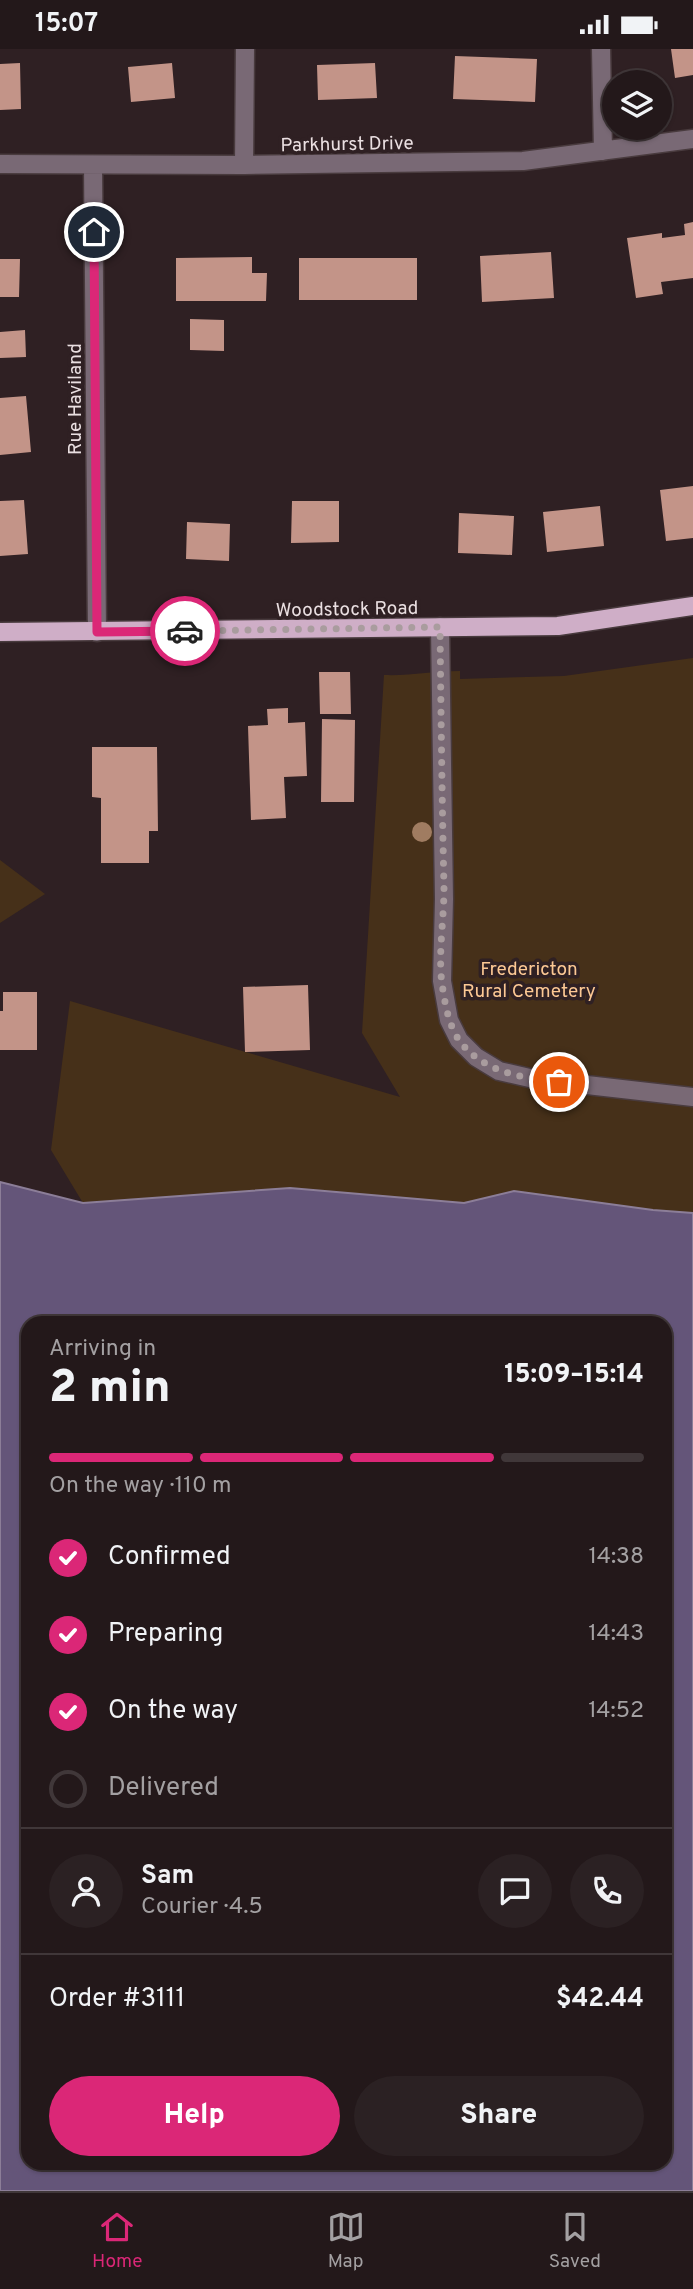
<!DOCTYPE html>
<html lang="en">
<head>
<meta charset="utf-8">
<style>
  :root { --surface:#23181a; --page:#2b2123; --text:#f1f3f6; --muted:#a3a0a2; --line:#403739; --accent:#db2777 }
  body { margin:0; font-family:Overpass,sans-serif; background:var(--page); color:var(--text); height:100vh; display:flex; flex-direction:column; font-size:26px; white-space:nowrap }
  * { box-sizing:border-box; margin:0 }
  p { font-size:23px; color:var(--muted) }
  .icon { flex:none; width:38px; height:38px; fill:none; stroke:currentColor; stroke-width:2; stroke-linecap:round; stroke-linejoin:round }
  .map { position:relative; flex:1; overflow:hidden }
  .panel { position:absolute; left:21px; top:1267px; width:651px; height:854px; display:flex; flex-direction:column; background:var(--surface); border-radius:21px; box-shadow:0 2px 5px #0004,0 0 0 2px var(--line) }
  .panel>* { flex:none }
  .controls { position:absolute; left:602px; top:21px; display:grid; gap:14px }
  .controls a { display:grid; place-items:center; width:70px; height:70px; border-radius:50%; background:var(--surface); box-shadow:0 2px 5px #0004,0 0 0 2px var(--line); font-size:35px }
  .pin { position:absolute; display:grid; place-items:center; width:60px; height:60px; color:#fff; margin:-30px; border:4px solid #fff; border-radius:50%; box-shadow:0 2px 7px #0007 }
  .courier { position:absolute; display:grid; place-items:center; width:70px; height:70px; margin:-35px; border:5px solid #db2777; border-radius:50%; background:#fff; color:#222; box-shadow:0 2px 9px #0007 }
  .summary em { font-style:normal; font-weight:800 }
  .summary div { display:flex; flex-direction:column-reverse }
  .summary { display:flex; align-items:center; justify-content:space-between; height:119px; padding:0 28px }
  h1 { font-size:46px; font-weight:800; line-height:52px }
  .bar { display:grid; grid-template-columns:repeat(4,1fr); gap:10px 7px; align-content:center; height:84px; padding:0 28px }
  .bar i { height:9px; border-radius:5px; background:var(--line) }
  .bar .active { background:var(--accent) }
  .bar p { grid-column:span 4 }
  .line { display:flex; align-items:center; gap:18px; padding:0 28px; border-top:2px solid var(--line) }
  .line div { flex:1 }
  .round { display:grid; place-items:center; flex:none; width:74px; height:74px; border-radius:37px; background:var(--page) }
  ol { padding:0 28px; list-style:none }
  li { display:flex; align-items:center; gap:21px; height:77px }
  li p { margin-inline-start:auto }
  li .icon { padding:7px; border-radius:50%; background:var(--accent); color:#fff; stroke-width:4 }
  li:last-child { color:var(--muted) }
  li i { width:38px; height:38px; border:4px solid var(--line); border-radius:50% }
  .cta { display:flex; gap:14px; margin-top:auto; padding:14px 28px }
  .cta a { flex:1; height:80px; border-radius:42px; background:var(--accent); color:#fff; font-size:28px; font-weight:800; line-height:80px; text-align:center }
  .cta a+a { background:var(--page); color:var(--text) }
  .status { display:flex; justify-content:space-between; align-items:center; height:49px; padding:0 35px; background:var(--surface); direction:ltr }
  .status svg { height:19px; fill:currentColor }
  .dock { display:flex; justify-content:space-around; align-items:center; height:98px; border-top:2px solid var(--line); background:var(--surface); font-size:19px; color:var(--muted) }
  .dock a { display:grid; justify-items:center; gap:4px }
  .dock .active { color:var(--accent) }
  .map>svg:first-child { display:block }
  .green { fill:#463019 }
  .water { fill:#645579; stroke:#8c7e98; stroke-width:2; fill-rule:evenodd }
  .building { fill:#c39488 }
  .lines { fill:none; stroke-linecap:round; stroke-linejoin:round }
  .minor-casing { stroke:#493b3e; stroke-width:21 }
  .major-casing { stroke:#493b3e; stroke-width:21 }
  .minor { stroke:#796975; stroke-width:18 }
  .major { stroke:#cfaec7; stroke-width:18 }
  .tree { fill:#a07c61 }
  .done { stroke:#a99c9e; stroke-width:7; stroke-dasharray:0 12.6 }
  .route { stroke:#db2777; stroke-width:9 }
  .labels { text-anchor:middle; stroke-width:7; stroke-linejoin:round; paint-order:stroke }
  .street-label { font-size:19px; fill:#eadfe1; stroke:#2f2023 }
  .park-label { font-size:19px; fill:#fcc894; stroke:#2f2023 }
</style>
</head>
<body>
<div class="status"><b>15:07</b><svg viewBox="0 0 49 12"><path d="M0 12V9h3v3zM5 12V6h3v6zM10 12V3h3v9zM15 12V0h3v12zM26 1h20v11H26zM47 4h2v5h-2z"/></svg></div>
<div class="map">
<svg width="693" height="2142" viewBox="0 0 693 2142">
  <rect width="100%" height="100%" fill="#2f2023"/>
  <path class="green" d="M 693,609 L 693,1164 L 653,1161 L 514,1142 L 464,1154 L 290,1139 L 83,1154 L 51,1101 L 70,952 L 400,1048 L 362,984 L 384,626 C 410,627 434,622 460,622 L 460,630 L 564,627 Z
    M 0,811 L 45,845 L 0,874 Z"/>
  <path class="water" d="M 0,1133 L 83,1154 L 290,1139 L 464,1154 L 514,1142 L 653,1161 L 693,1164 L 693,2142 L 0,2142 ZM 28,1274 L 665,1274 L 665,2114 L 28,2114 Z"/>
  <path class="building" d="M 671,0 L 693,0 L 693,26 L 675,29 Z
    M 455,7 L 537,10 L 535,53 L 453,50 Z
    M 20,14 L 21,60 L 0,61 L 0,15 Z
    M 172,14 L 175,49 L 131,53 L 128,18 Z
    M 375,14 L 377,49 L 318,51 L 317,16 Z
    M 693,173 L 693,229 L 661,233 L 663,245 L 636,249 L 627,189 L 662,184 L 662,189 L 685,186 L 684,175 Z
    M 551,203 L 554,249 L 482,253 L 480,207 Z
    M 252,208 L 252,224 L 267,224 L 266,252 L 176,252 L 176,209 Z
    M 299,209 L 417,209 L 417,251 L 299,251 Z
    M 0,210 L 20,210 L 19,248 L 0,248 Z
    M 190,270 L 224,271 L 224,302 L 190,301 Z
    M 25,281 L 26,308 L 0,309 L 0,283 Z
    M 26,347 L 31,403 L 0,406 L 0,349 Z
    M 693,437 L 693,489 L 666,492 L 660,441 Z
    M 24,451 L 28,505 L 0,507 L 0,452 Z
    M 292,452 L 339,452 L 339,493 L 291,494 Z
    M 600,457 L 604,497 L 547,503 L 543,463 Z
    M 459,464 L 514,467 L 512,506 L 458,504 Z
    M 187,473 L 230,475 L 229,512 L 186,510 Z
    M 319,623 L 350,623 L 351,665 L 320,665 Z
    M 288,659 L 288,674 L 305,673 L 307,727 L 284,728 L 286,769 L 251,771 L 248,677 L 268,676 L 267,660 Z
    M 322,670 L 355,671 L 354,753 L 321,753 Z
    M 92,698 L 157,698 L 158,782 L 149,782 L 149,814 L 101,814 L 101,749 L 92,748 Z
    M 308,936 L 310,1001 L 245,1003 L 243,938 Z
    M 3,943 L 37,943 L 37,1001 L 0,1001 L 0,962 L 3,962 Z"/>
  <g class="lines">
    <g class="minor-casing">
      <path id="minor" d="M 601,0 L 603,102
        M 0,115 L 244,116 L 523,112 L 693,90
        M 93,116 L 97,583
        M 244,116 L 245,0
        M 440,578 L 444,850 L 442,932 L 449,971 L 459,991 L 476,1008 L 499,1022 L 534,1030 L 693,1048"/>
    </g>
    <g class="major-casing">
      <path id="major" d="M 0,583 L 558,577 L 693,557"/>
    </g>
    <use href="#minor" class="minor"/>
    <use href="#major" class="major"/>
  </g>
  <circle class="tree" cx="422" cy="783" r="10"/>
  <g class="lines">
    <path class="done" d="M 185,582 L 440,578 C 441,665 442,752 444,839 C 444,871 438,904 442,935 C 445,954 448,975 459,991 C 482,1023 522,1029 559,1033"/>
    <path class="route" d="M 94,183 L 97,583 L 185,582"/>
  </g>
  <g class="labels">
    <g class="street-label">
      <text transform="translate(347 94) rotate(-1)" y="7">Parkhurst Drive</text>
      <text transform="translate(74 350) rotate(-90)" y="7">Rue Haviland</text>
      <text transform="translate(347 559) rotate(-1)" y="7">Woodstock Road</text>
    </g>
    <g class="park-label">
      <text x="529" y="926">Fredericton<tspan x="529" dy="22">Rural Cemetery</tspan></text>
    </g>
  </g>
</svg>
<div class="controls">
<a><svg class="icon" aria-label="layers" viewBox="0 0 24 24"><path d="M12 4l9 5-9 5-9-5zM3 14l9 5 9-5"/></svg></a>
</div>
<div class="pin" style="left:559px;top:1033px;background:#ea580c"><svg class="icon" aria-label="bag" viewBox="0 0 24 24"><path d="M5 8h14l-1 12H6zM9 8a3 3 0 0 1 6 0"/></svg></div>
<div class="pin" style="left:94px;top:183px;background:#1f2937"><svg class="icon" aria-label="home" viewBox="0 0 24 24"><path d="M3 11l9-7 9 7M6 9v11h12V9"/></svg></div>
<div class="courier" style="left:185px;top:582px"><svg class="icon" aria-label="car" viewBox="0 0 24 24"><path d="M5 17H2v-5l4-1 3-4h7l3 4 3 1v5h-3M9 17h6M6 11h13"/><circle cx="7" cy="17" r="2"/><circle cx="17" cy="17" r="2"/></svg></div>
<section class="panel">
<div class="summary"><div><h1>2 min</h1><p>Arriving in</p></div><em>15:09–15:14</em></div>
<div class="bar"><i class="active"></i><i class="active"></i><i class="active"></i><i></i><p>On the way · 110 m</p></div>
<ol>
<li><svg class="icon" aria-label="check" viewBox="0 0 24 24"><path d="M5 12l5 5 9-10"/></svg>Confirmed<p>14:38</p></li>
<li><svg class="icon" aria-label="check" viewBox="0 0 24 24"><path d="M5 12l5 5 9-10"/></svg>Preparing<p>14:43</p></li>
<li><svg class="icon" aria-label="check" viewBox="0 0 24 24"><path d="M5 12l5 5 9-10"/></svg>On the way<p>14:52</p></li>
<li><i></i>Delivered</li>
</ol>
<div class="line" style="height:126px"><a class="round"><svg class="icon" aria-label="person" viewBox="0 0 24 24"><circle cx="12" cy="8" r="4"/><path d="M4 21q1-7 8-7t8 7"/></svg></a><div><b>Sam</b><p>Courier · 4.5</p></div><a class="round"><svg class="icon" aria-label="chat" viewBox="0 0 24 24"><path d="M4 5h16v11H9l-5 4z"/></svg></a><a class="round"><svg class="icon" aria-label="phone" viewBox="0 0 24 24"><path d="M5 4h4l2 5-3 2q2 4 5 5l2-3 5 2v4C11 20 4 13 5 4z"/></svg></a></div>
<div class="line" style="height:91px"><div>Order #3111</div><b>$42.44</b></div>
<div class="cta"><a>Help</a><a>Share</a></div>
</section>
</div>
<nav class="dock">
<a class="active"><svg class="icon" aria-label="home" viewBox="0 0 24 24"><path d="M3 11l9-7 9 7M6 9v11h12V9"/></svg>Home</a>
<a><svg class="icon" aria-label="map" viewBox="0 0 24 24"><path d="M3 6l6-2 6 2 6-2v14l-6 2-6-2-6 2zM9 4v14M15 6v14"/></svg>Map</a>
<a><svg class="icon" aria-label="saved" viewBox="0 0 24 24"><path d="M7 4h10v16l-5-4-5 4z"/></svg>Saved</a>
</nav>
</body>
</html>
